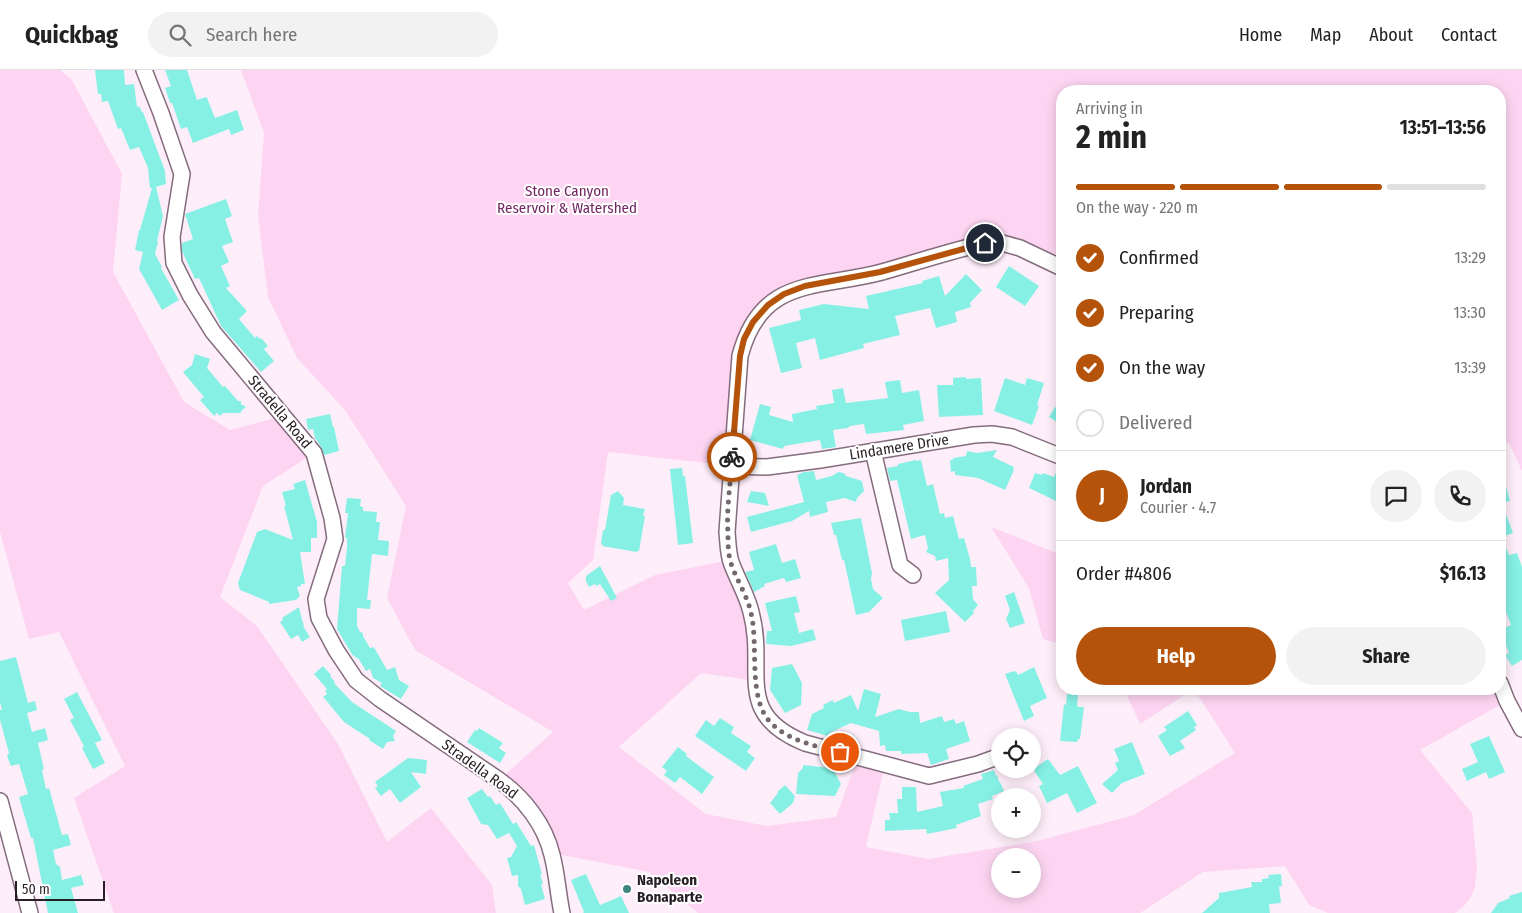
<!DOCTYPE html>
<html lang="en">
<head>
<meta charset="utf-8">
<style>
  :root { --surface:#fff; --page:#f2f2f2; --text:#222; --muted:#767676; --line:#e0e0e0; --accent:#b45309 }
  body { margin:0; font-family:"Fira Sans Condensed",sans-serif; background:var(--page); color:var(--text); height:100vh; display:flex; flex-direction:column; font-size:19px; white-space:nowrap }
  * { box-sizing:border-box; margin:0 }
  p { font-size:16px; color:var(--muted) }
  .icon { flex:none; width:28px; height:28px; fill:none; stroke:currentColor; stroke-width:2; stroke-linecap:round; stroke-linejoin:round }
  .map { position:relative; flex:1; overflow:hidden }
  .details { position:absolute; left:1056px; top:15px; width:450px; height:610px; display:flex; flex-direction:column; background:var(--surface); border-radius:20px; box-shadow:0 2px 12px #0003 }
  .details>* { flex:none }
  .fabs { position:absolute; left:991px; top:658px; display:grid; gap:10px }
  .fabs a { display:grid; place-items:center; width:50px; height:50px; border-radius:50%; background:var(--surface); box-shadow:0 2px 12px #0003; font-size:25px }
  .scale { position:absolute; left:15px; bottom:12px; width:90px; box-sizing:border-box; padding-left:5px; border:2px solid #281f26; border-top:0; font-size:14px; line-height:18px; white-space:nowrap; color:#281f26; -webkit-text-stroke:4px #fff; paint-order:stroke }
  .pin { position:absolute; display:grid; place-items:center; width:42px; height:42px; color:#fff; margin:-21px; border:2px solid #fff; border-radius:50%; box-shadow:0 1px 5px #0007 }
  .courier { position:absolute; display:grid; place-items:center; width:50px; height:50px; margin:-25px; border:4px solid #b45309; border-radius:50%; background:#fff; color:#222; box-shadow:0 1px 6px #0007 }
  .headline em { font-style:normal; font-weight:700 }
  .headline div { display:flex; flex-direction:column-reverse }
  .headline { display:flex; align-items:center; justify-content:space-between; height:85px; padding:0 20px }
  h1 { font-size:32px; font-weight:700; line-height:38px }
  .bar { display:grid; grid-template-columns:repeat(4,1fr); gap:8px 5px; align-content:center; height:60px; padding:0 20px }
  .bar i { height:6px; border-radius:4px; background:var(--line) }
  .bar .active { background:var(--accent) }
  .bar p { grid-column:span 4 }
  .line { display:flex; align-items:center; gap:12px; padding:0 20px; border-top:1px solid var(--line) }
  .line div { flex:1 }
  .round { display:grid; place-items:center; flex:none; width:52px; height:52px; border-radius:26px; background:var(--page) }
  ol { padding:0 20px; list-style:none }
  li { display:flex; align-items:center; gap:15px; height:55px }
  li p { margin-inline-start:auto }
  li .icon { padding:5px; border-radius:50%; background:var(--accent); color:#fff; stroke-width:4 }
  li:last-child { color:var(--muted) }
  li i { width:28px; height:28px; border:2px solid var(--line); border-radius:50% }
  .primary-button { display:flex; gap:10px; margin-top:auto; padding:10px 20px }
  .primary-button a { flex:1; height:58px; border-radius:30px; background:var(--accent); color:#fff; font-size:20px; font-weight:700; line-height:58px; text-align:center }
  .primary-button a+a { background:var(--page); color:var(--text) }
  header { display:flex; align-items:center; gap:30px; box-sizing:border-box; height:70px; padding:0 25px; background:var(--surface); border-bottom:1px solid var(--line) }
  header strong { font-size:24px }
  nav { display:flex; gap:28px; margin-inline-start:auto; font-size:18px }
  .search { width:350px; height:45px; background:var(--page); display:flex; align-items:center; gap:12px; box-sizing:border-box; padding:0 18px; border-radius:28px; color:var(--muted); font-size:19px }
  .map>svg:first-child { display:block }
  .green { fill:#fdd5f2; fill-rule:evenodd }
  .building { fill:#86f0e5 }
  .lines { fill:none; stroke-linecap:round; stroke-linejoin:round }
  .minor-casing { stroke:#846c7d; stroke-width:18 }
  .minor { stroke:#fff; stroke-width:15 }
  .done { stroke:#736770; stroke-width:5; stroke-dasharray:0 9 }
  .route { stroke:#b45309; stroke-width:6 }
  .poi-dot { fill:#3f857e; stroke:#fff; stroke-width:2 }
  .labels { text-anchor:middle; stroke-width:4; stroke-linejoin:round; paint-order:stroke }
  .park-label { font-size:15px; fill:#712663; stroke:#fff }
  .street-label { font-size:15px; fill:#281f26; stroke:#fff }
  .poi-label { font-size:15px; font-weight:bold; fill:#281f26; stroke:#fff; text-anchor:start }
</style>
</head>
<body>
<header>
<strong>Quickbag</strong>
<div class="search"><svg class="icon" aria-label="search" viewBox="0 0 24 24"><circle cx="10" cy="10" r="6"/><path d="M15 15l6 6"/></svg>Search here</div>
<nav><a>Home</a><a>Map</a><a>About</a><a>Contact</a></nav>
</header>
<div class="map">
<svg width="1522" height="843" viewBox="0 0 1522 843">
  <rect width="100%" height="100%" fill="#feeef9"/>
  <path class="green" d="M 0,0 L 60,0 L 72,10 L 122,104 L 113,202 L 184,332 L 230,360 L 283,346 L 314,383 L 263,416 L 220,527 L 257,556 L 338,674 L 387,772 L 431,738 L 492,815 L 496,843 L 114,843 L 74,728 L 125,696 L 59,562 L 29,569 L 0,462 Z
    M 241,0 L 1522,0 L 1522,401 L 1509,373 L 1500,375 L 1500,21 L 1062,21 L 1062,198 L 1002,173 L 784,224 L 744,269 L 732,396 L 608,382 L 593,490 L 568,513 L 584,540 L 655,505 L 730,490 L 751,542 L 756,611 L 701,603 L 619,677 L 706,744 L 767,756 L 836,747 L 858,687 L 885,694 L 866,777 L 928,789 L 1037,771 L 1134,745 L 1235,683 L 1194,619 L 1140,654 L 1124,619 L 1500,619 L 1507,631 L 1420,680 L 1472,743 L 1477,796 L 1475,817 L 1471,827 L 1464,836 L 1455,843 L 1328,843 L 1309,835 L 1285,796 L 1203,802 L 1140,843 L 698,843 L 649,802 L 552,783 L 499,710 L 553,662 L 415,580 L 387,528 L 406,436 L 345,340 L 297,288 L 268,227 L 258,146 L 264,63 ZM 1000,786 L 1032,786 L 1032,819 L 1000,819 Z
    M 991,457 L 1062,485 L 1062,575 L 1043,569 L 1029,518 Z"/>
  <path class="building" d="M 95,0 L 124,0 L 125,15 L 134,14 L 137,37 L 139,36 L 142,42 L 143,42 L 165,101 L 166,114 L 156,117 L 163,146 L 157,171 L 158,172 L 155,184 L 162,197 L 161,198 L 179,230 L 162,240 L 139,199 L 143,182 L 135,180 L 139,160 L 140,160 L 152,118 L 150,118 L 148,98 L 139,77 L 130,80 L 121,58 L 118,59 L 108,31 L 102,32 L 101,24 L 98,24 Z
    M 165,0 L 187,0 L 197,30 L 206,27 L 207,28 L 215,48 L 237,40 L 244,60 L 231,65 L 229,59 L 193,73 L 187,57 L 181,59 L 172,33 L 170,33 L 165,18 L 171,16 Z
    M 226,129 L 232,146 L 225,149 L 233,172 L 222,176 L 229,192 L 221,196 L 230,216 L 226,218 L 247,241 L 239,249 L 255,268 L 257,266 L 260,269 L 261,268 L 268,276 L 264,279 L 274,291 L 261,302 L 221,256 L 199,208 L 195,209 L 182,181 L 182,173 L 193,169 L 185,144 Z
    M 1009,196 L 1039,216 L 1025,236 L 996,217 Z
    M 966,204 L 982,220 L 970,233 L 971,237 L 955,242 L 957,252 L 936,258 L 930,238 L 895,246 L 900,265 L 863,274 L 864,278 L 820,290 L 815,268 L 796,273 L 802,298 L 781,303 L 769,258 L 801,250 L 799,240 L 824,234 L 869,239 L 866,226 L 923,213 L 922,211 L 939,206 L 945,226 Z
    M 195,284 L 210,289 L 207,298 L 223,317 L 225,316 L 238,331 L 241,331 L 241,334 L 246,337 L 241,341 L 241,343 L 223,343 L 220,346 L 217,343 L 214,346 L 200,330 L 204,327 L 183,302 L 192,295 Z
    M 966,307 L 966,309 L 981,308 L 983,345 L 939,347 L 937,315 L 953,315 L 953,308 Z
    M 1005,308 L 1025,315 L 1027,308 L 1044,313 L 1037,335 L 1039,336 L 1032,355 L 994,341 Z
    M 900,310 L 902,323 L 919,320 L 924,351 L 903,355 L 904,360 L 866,364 L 864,354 L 850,356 L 848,358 L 833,360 L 836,377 L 822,379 L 820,370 L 784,376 L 783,379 L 750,370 L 760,334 L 771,337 L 769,345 L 793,352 L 792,344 L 817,339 L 816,336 L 834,333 L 832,320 L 843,318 L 846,333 L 888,328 L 885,312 Z
    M 1055,337 L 1062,341 L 1062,355 L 1049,347 Z
    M 330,344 L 333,357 L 334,357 L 339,381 L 324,385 L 321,377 L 316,369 L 315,369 L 313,359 L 308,360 L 306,349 Z
    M 997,380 L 993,387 L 1014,397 L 1013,399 L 1014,400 L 1005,420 L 978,408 L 955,405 L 955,401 L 951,402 L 950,390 L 953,390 L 953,388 L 966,386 L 967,381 L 977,383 Z
    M 916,390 L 916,391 L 921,390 L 927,416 L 933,414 L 940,444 L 944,443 L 945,448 L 953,446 L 959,469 L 964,468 L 970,489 L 971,497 L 976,497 L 977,516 L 972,516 L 973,529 L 978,535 L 973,541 L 974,543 L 965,552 L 935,523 L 949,510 L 948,488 L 936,491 L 935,486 L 926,482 L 928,478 L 925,465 L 911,469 L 897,410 L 890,411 L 887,398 L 898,396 L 898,394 Z
    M 1059,396 L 1062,396 L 1062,431 L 1057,429 L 1056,431 L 1029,418 L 1035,403 L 1042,405 L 1043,403 L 1054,407 Z
    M 682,398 L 683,406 L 685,406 L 693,473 L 678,475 L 670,399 Z
    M 814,401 L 816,410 L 832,406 L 838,402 L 844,403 L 846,406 L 862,411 L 864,421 L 857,428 L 856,432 L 845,428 L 826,432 L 828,442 L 810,447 L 809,441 L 792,451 L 751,462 L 747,447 L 804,432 L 797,405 L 804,402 Z
    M 1500,405 L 1503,405 L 1510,431 L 1502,433 L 1513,463 L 1502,467 L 1509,485 L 1517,483 L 1522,497 L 1522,590 L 1512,596 L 1505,585 L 1509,583 L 1500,560 L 1511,555 L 1500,527 Z
    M 305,410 L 317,452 L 317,468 L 311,468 L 311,482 L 300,482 L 305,514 L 301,514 L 301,516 L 297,517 L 300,526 L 296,530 L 269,534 L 269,532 L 240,520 L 238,513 L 257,462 L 265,459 L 293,470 L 284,436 L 286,436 L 282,422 L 295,419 L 293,414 Z
    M 618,421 L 624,428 L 623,435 L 645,439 L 643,446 L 645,446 L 639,481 L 637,481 L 637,482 L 602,476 L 603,475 L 601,474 L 603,460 L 605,460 L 611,425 Z
    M 751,421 L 765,423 L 769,436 L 747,432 Z
    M 347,428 L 361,429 L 360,436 L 363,437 L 363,441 L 377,442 L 376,452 L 380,452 L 378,470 L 389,471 L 388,486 L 372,484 L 367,530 L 371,530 L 370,539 L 357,538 L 357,556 L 360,562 L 363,563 L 363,566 L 370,578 L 373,577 L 375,579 L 387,600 L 395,597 L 399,610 L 409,616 L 401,629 L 380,616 L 382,613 L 373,608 L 370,599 L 366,601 L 358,588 L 356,588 L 354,585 L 353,586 L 337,559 L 342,496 L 345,496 L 347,477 L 347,468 L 345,468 L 348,443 L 345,443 Z
    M 861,448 L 872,503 L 871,509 L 873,519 L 883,528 L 869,542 L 856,545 L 844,490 L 842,490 L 836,465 L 834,465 L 831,453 Z
    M 776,474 L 782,493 L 795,489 L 801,508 L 786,512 L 784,508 L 764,514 L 765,516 L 754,522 L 745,502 L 754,500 L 749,482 Z
    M 600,496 L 617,528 L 611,531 L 600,514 L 596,516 L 595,514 L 589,517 L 586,511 L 586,506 Z
    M 1014,522 L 1025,553 L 1010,558 L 1006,549 L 1010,540 L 1005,526 Z
    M 796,526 L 800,542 L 794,543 L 799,563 L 813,559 L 816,570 L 791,576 L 766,574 L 767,561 L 772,561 L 765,533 Z
    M 299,537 L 302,550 L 304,555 L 303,556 L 310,567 L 302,572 L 298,565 L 291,569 L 280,552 L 283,550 L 282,548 Z
    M 946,541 L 950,562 L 905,571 L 901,550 Z
    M 16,587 L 28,633 L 35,631 L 37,640 L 27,643 L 32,662 L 45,658 L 48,670 L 38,673 L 44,699 L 42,700 L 46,719 L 49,718 L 62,765 L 68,764 L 71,775 L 53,780 L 56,794 L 60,797 L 62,810 L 81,805 L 84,815 L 71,818 L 78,843 L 48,843 L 33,768 L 31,768 L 19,727 L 28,724 L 19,694 L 11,696 L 7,686 L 9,683 L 0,650 L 0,640 L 2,640 L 0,632 L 0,591 Z
    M 792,594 L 802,613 L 801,635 L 785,643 L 770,620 L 772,598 Z
    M 323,596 L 331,605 L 330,606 L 335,612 L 334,613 L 352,632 L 396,661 L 393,666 L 395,671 L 387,672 L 383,679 L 369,670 L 370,669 L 344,652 L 325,629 L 323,627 L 327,624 L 325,621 L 327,619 L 314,604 Z
    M 1034,597 L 1047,628 L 1030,636 L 1034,646 L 1024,651 L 1005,604 L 1014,601 L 1015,602 L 1016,601 L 1018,605 Z
    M 864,619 L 881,624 L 875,647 L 899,639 L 910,642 L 919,642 L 920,653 L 942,646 L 944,652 L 954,649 L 956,654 L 964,651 L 970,671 L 946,679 L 949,689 L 931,695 L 927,683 L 901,684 L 901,681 L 886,681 L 885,675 L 880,676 L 879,661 L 851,653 L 829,663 L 828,666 L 807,660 L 812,644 L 824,638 L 823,635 L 833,630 L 834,633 L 851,625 L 858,641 Z
    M 77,622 L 102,670 L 95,673 L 105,693 L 93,699 L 82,678 L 84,676 L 70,650 L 74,648 L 64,629 Z
    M 1067,624 L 1078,625 L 1077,635 L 1078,637 L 1084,637 L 1080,669 L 1078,669 L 1077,672 L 1060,671 L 1064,634 L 1066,635 Z
    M 1188,641 L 1197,655 L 1194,657 L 1196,660 L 1180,671 L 1185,678 L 1170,686 L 1158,666 L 1167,660 L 1164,657 Z
    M 720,648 L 734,657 L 731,663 L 751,676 L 747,682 L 755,688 L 746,701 L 695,666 L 706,650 L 714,656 Z
    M 479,658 L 503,673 L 499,678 L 506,683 L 500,693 L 467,672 L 475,660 L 477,661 Z
    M 1489,666 L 1505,702 L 1489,709 L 1486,702 L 1467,711 L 1462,699 L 1478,692 L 1470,674 Z
    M 1132,672 L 1145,704 L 1122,713 L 1112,723 L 1102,714 L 1118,700 L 1115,693 L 1119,691 L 1114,679 Z
    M 678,677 L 687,684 L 686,686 L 714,707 L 702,724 L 680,707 L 675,713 L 664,705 L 667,701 L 662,697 Z
    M 408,688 L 427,690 L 426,704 L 411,702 L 421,717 L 400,733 L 390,719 L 381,726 L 375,718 L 378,716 L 375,712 Z
    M 1048,689 L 1060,705 L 1078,696 L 1097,733 L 1077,743 L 1067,723 L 1047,733 L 1039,716 L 1043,714 L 1033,699 Z
    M 803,695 L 831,698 L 831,701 L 834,701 L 841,714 L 835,726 L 796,724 L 798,703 L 803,698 Z
    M 994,700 L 996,706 L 997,705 L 999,712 L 1000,712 L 1004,721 L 992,726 L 993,729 L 978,734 L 981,746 L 956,755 L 957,758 L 927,764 L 926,759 L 885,761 L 885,750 L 890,750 L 889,743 L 898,743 L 897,729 L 902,729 L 902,717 L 916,717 L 917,742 L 943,736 L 940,722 L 964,718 L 963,716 L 983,709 L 981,704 Z
    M 785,715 L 795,726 L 793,733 L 780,744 L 770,733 L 778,723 L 777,722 Z
    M 482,719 L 488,727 L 490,726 L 496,735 L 500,733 L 513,754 L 516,752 L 531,776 L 534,775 L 542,804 L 540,804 L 543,813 L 541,814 L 545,829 L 525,835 L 521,819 L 518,816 L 518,805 L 512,806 L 507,788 L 511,787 L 517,776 L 509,763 L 497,769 L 488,755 L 481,754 L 467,728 Z
    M 586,804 L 600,835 L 621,826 L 629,843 L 583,843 L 584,842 L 571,810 Z
    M 1281,804 L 1282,816 L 1279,817 L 1281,833 L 1269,834 L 1270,843 L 1202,843 L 1219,828 L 1219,823 L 1252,817 L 1251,812 L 1262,812 L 1262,809 L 1269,808 L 1268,805 Z
    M 1522,822 L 1522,843 L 1491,843 L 1498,833 L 1510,828 L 1509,826 Z"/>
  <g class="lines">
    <g class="minor-casing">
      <path id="minor" d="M 144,0 L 161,43 L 182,104 L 172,167 L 174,193 L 190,225 L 213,262 L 314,383 L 332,448 L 335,469 L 316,529 L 319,548 L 336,580 L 356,610 L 380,629 L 499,710 C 524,728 545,755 552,785 C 557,804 558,824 562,843
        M 873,381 L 900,495 L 913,505
        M 732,396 L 767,397 L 820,390 L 974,365 L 992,364 L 1012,367 L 1062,387
        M 1500,613 L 1507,631 L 1522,659
        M 1000,686 L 978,694 L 929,706 L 805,673 C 732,643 767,601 751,542 C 747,525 737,509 731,492 C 728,483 728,472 727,462 L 740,286 C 761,206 818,219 882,202 C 917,192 950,181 985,173 L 1002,173 L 1020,178 L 1062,198
        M 0,731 L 30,843"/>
    </g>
    <use href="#minor" class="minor"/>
  </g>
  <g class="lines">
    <path class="done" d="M 732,387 C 731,411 726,440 728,463 C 728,472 728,481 730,490 C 735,508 747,524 751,543 C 759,575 747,629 771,653 C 789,671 816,676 840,682"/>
    <path class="route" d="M 732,387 L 740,286 L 744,269 L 753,252 L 768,235 L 784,224 L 805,216 L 880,202 L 985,173"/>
  </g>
  <circle class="poi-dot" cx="627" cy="819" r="5"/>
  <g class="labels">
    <g class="park-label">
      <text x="567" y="126">Stone Canyon<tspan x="567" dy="17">Reservoir &amp; Watershed</tspan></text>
    </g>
    <g class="street-label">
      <text transform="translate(280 342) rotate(50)" y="5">Stradella Road</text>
      <text transform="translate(899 377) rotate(-9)" y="5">Lindamere Drive</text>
      <text transform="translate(480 699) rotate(36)" y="5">Stradella Road</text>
    </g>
    <g class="poi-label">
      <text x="637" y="815">Napoleon<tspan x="637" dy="17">Bonaparte</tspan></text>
    </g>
  </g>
</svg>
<div class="fabs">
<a><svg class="icon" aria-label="locate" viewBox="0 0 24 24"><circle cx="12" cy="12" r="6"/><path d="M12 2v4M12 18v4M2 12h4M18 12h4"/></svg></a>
<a>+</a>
<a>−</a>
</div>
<div class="scale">50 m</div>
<div class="pin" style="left:840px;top:682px;background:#ea580c"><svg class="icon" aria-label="bag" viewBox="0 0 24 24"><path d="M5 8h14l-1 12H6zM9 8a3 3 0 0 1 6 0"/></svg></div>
<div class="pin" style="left:985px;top:173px;background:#1f2937"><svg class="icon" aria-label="home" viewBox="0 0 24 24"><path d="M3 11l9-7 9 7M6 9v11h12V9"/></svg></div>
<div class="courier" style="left:732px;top:387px"><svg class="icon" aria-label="bike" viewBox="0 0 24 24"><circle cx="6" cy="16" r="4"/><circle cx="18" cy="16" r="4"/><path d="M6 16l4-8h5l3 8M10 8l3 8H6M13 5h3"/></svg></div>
<section class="details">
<div class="headline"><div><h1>2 min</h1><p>Arriving in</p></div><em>13:51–13:56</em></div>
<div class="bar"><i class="active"></i><i class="active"></i><i class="active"></i><i></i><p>On the way · 220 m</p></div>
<ol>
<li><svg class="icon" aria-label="check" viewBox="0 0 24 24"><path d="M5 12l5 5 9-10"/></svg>Confirmed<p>13:29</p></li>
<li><svg class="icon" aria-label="check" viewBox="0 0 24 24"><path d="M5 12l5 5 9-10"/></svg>Preparing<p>13:30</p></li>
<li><svg class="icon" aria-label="check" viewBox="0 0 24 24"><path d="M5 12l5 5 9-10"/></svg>On the way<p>13:39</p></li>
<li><i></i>Delivered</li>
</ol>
<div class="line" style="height:90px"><b class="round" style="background:var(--accent);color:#fff">J</b><div><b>Jordan</b><p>Courier · 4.7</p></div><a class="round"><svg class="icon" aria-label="chat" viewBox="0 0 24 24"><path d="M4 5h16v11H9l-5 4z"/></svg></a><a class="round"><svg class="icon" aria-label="phone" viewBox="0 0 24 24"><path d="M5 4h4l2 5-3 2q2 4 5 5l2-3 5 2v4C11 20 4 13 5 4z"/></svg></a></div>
<div class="line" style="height:65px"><div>Order #4806</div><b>$16.13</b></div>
<div class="primary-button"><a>Help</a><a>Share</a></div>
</section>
</div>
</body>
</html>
